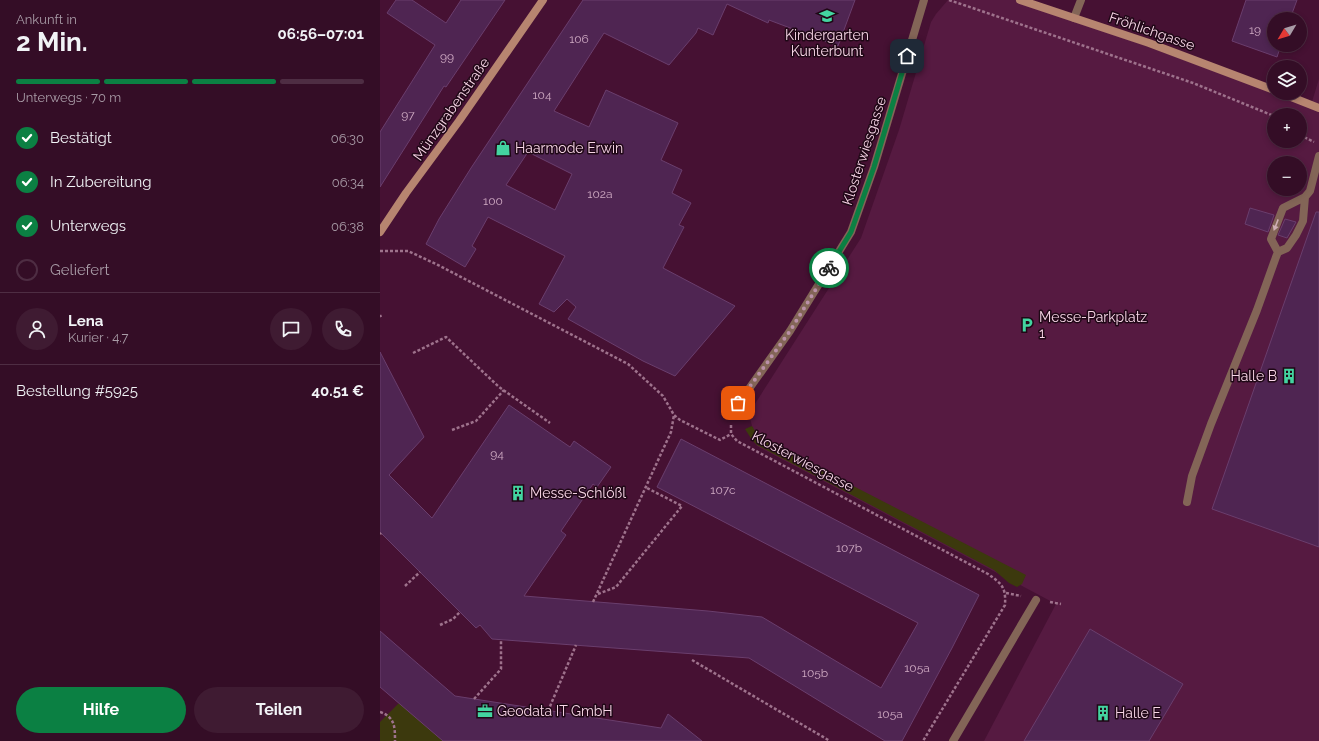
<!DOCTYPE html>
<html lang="de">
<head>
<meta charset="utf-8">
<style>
  :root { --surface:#340d26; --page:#3f1b32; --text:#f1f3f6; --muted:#a99ca7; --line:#4e2d43; --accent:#0b8043 }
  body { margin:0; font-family:Raleway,sans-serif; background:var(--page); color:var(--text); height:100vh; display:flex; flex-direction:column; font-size:15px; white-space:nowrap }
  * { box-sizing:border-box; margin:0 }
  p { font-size:13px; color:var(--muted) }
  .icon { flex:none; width:22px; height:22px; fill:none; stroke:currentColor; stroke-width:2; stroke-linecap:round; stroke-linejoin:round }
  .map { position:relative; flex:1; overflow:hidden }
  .drawer { display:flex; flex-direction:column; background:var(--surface); width:380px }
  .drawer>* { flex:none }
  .needle { width:26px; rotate:232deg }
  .controls { position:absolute; left:887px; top:12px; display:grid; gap:8px }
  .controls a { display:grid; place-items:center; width:40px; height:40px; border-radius:50%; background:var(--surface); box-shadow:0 2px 6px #0003,0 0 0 1px var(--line); font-size:20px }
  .pin { position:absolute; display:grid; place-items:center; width:34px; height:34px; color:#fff; margin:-17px; border-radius:8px; box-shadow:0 2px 6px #0006 }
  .courier { position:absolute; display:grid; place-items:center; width:40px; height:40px; margin:-20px; border:3px solid #0b8043; border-radius:50%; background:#fff; color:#222; box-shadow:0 1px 5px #0007 }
  .summary em { font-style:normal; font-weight:700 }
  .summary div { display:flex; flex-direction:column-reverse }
  .summary { display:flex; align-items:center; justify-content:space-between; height:68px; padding:0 16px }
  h1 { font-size:26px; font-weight:700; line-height:30px }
  .bar { display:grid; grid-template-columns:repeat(4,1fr); gap:6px 4px; align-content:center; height:48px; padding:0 16px }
  .bar i { height:5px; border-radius:3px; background:var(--line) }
  .bar .on { background:var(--accent) }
  .bar p { grid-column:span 4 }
  .line { display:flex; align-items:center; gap:10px; padding:0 16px; border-top:1px solid var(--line) }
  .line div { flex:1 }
  .round { display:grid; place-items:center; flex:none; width:42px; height:42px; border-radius:21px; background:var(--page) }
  ol { padding:0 16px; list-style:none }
  li { display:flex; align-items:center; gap:12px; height:44px }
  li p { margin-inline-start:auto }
  li .icon { padding:4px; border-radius:50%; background:var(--accent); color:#fff; stroke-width:4 }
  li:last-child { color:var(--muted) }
  li i { width:22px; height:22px; border:2px solid var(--line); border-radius:50% }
  .cta { display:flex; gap:8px; margin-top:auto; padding:8px 16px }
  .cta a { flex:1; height:46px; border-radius:24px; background:var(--accent); color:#fff; font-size:16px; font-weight:700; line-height:46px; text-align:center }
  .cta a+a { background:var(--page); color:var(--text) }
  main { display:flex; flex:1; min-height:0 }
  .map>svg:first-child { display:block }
  .built { fill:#561a41; fill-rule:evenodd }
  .green { fill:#3c390d }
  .building { fill:#4f2552; stroke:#6a3e6d; fill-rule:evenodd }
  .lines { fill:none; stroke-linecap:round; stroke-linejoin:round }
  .path { stroke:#9e728c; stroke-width:2.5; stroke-dasharray:3 2; stroke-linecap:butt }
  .service { stroke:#836557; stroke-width:8 }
  .minor { stroke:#836557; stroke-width:8 }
  .secondary { stroke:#b78570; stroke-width:8 }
  .oneway { fill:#cfaeb5 }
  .done { stroke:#ba90a8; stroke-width:4; stroke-dasharray:0 7.2 }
  .route { stroke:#0b8043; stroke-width:5 }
  .labels { text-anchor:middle; stroke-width:3; stroke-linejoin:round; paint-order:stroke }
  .number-label { font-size:12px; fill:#cea9c2 }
  .street-label { font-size:14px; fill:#f8d5e7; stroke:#1f0816 }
  .poi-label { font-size:14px; fill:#f8d5e7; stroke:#1f0816; text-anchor:start }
</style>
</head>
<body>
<main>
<section class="drawer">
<div class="summary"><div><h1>2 Min.</h1><p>Ankunft in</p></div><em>06:56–07:01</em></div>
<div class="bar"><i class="on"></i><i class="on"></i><i class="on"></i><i></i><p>Unterwegs · 70 m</p></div>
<ol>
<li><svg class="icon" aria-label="check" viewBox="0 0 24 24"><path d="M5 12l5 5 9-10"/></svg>Bestätigt<p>06:30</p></li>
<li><svg class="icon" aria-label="check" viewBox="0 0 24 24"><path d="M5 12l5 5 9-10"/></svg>In Zubereitung<p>06:34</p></li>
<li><svg class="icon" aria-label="check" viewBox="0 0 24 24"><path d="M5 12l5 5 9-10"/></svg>Unterwegs<p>06:38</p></li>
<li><i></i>Geliefert</li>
</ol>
<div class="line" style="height:72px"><a class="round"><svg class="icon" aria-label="person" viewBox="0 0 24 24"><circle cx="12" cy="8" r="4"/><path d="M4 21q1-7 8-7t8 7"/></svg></a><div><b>Lena</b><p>Kurier · 4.7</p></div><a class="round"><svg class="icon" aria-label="chat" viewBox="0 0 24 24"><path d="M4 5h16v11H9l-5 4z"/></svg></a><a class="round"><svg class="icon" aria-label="phone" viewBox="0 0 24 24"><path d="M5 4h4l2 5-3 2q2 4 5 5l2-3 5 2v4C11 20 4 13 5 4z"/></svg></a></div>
<div class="line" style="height:52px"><div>Bestellung #5925</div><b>40.51 €</b></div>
<div class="cta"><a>Hilfe</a><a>Teilen</a></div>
</section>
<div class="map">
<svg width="939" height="741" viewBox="0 0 939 741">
  <rect width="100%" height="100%" fill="#461133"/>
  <path class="built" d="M 568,0 L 640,0 L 894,93 L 901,93 L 931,105 L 939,79 L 939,741 L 604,741 L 676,604 L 377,446 L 370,418 L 371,410 L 481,238 L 519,130 L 551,22 L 556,14 ZM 894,115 L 920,115 L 920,141 L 894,141 ZM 894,163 L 920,163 L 920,189 L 894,189 Z"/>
  <path class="green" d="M 372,426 L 377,434 L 384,440 L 646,575 L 642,584 L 637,587 L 629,583 L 614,570 L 377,445 L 372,440 L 365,429 Z
    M 19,703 L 63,741 L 0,741 L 0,722 Z"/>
  <path class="building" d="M 16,0 L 32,0 L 66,23 L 81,0 L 125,0 L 66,87 L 64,86 L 0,187 L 0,132 L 55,45 L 7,13 Z
    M 203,0 L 475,0 L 458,46 L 389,20 L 388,23 L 347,4 L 333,35 L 318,28 L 316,33 L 289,65 L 224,33 L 174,111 L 209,127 L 226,90 L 298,123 L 281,160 L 302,170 L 292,193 L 311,203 L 299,225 L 304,227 L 283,268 L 355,306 L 295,376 L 263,361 L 188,319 L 196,307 L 187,299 L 174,312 L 159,304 L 185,256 L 108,217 L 92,246 L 96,249 L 85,267 L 46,244 L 59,219 L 91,168 ZM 148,152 L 192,174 L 175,210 L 126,185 Z
    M 866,0 L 917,0 L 910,19 L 894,19 L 894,45 L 901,45 L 897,57 L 852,41 Z
    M 870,208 L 894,215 L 888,232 L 865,224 Z
    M 936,212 L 939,212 L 939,547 L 832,509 Z
    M 905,219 L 916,222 L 907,238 L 898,235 Z
    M 0,352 L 44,437 L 9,475 L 52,518 L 129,405 L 190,447 L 194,441 L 231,467 L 217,487 L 213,484 L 181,531 L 186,535 L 144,596 L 328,611 L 382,617 L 501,688 L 538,623 L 277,487 L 301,439 L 599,595 L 572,648 L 522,741 L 505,741 L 369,658 L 112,639 L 100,625 L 96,628 L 0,532 Z
    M 710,629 L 803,684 L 769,741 L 644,741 Z
    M 0,631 L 75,696 L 281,728 L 288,714 L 322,741 L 63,741 L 0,687 Z"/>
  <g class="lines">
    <path class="path" d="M 569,0 L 813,83 L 894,116
      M 920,135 L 934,142
      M 0,251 L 28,251 L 58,265 L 248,364 L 283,396 L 294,415 L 300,420 L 340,440 L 351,434
      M 0,315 L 1,317
      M 33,353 L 66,337 L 119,387 L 170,423
      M 351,425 L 351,434 L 357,441 L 608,574 C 622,584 626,587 625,605 L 543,741
      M 72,430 L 96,421 L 124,390
      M 0,534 L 1,533
      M 25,586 L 40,572
      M 626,593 L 641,596
      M 218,594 L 236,587 L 302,506 L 265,487
      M 213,602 L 291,432 L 294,415
      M 670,602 L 681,604
      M 60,625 L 73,619 L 80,612
      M 312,660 L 450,741
      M 94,699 L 121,669 L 121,640
      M 168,711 L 196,645
      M 0,712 C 15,717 15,727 15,741"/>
    <path class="service" d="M 898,252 L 907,248 L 916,235 L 923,221 L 925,197
      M 354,410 L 410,331 L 471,232 L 494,167 L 544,0
      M 807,502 L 812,476 L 831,424 L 877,310 L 896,257 L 898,252 L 891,239 L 903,208 L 925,197 L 930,191 L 939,156"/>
    <path class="minor" d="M 694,18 L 701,0
      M 573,741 L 656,600"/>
    <path class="secondary" d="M 640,0 L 769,43 L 894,90
      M 901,93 L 939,108
      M 0,232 L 26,193 L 79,121 L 163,0"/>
  </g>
  <defs><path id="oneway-solid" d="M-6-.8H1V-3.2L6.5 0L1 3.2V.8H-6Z"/></defs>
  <use class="oneway" href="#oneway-solid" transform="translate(896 225) rotate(111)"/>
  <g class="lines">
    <path class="done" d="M 358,403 L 410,331 L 449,268"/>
    <path class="route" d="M 449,268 L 471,232 L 494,167 L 527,56"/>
  </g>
  <defs>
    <g id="school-bare" transform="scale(1.2)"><path d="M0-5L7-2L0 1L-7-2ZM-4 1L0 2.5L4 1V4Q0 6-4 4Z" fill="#43d4a0" stroke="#1f0816" stroke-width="2.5" paint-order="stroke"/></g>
    <g id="shop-bare" transform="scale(1.2)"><path d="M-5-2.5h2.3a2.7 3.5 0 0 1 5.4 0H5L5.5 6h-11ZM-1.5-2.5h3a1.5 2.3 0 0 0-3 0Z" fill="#43d4a0" stroke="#1f0816" stroke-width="2.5" paint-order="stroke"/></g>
    <g id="parking-bare" transform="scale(1.2)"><path d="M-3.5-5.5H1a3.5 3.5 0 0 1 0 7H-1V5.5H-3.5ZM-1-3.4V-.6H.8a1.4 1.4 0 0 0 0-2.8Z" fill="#43d4a0" stroke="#1f0816" stroke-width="2.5" paint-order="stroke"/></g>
    <g id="building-bare" transform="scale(1.2)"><path d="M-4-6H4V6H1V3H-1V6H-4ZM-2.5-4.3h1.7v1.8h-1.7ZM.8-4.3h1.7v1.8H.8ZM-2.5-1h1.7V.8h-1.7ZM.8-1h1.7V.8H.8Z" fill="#43d4a0" stroke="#1f0816" stroke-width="2.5" paint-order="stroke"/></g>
    <g id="office-bare" transform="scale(1.2)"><path d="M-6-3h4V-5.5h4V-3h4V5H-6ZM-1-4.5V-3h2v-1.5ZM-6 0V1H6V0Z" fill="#43d4a0" stroke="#1f0816" stroke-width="2.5" paint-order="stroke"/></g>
  </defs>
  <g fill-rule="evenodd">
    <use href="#school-bare" x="447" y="16"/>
    <use href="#shop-bare" x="123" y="148"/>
    <use href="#parking-bare" x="647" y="325"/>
    <use href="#building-bare" x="909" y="376"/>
    <use href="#building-bare" x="138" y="493"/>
    <use href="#office-bare" x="105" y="711"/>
    <use href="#building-bare" x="723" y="713"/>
  </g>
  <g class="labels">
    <g class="number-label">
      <text x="875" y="34">19</text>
      <text x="199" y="43">106</text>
      <text x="67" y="61">99</text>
      <text x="162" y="99">104</text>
      <text x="28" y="119">97</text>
      <text x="220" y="198">102a</text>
      <text x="113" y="205">100</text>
      <text x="117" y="458">94</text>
      <text x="343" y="494">107c</text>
      <text x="469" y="552">107b</text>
      <text x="537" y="672">105a</text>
      <text x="435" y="677">105b</text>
      <text x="510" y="718">105a</text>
    </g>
    <g class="street-label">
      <text transform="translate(772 31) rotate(19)" y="5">Fröhlichgasse</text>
      <text transform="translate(71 109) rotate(-55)" y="5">Münzgrabenstraße</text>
      <text transform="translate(484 151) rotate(-72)" y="5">Klosterwiesgasse</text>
      <text transform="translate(423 461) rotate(28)" y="5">Klosterwiesgasse</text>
    </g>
    <g class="poi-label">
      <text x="447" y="40" text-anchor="middle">Kindergarten<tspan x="447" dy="16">Kunterbunt</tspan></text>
      <text x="135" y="153">Haarmode Erwin</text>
      <text x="659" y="322">Messe-Parkplatz<tspan x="659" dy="16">1</tspan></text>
      <text x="897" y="381" text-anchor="end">Halle B</text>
      <text x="150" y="498">Messe-Schlößl</text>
      <text x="117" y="716">Geodata IT GmbH</text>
      <text x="735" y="718">Halle E</text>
    </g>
  </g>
</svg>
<div class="controls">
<a><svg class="needle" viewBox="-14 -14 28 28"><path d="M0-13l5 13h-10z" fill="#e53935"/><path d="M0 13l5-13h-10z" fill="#a99ca7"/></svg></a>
<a><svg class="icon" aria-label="layers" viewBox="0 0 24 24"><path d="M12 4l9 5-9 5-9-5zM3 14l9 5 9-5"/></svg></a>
<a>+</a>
<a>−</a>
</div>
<div class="pin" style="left:358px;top:403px;background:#ea580c"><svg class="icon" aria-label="bag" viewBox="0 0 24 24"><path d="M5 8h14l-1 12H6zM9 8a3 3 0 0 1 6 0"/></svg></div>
<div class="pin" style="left:527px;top:56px;background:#1f2937"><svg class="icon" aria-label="home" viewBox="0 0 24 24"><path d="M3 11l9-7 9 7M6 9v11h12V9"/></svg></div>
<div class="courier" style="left:449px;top:268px"><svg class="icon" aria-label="bike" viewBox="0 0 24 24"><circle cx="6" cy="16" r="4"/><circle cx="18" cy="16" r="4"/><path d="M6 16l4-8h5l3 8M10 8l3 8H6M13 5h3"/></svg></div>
</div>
</main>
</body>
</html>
